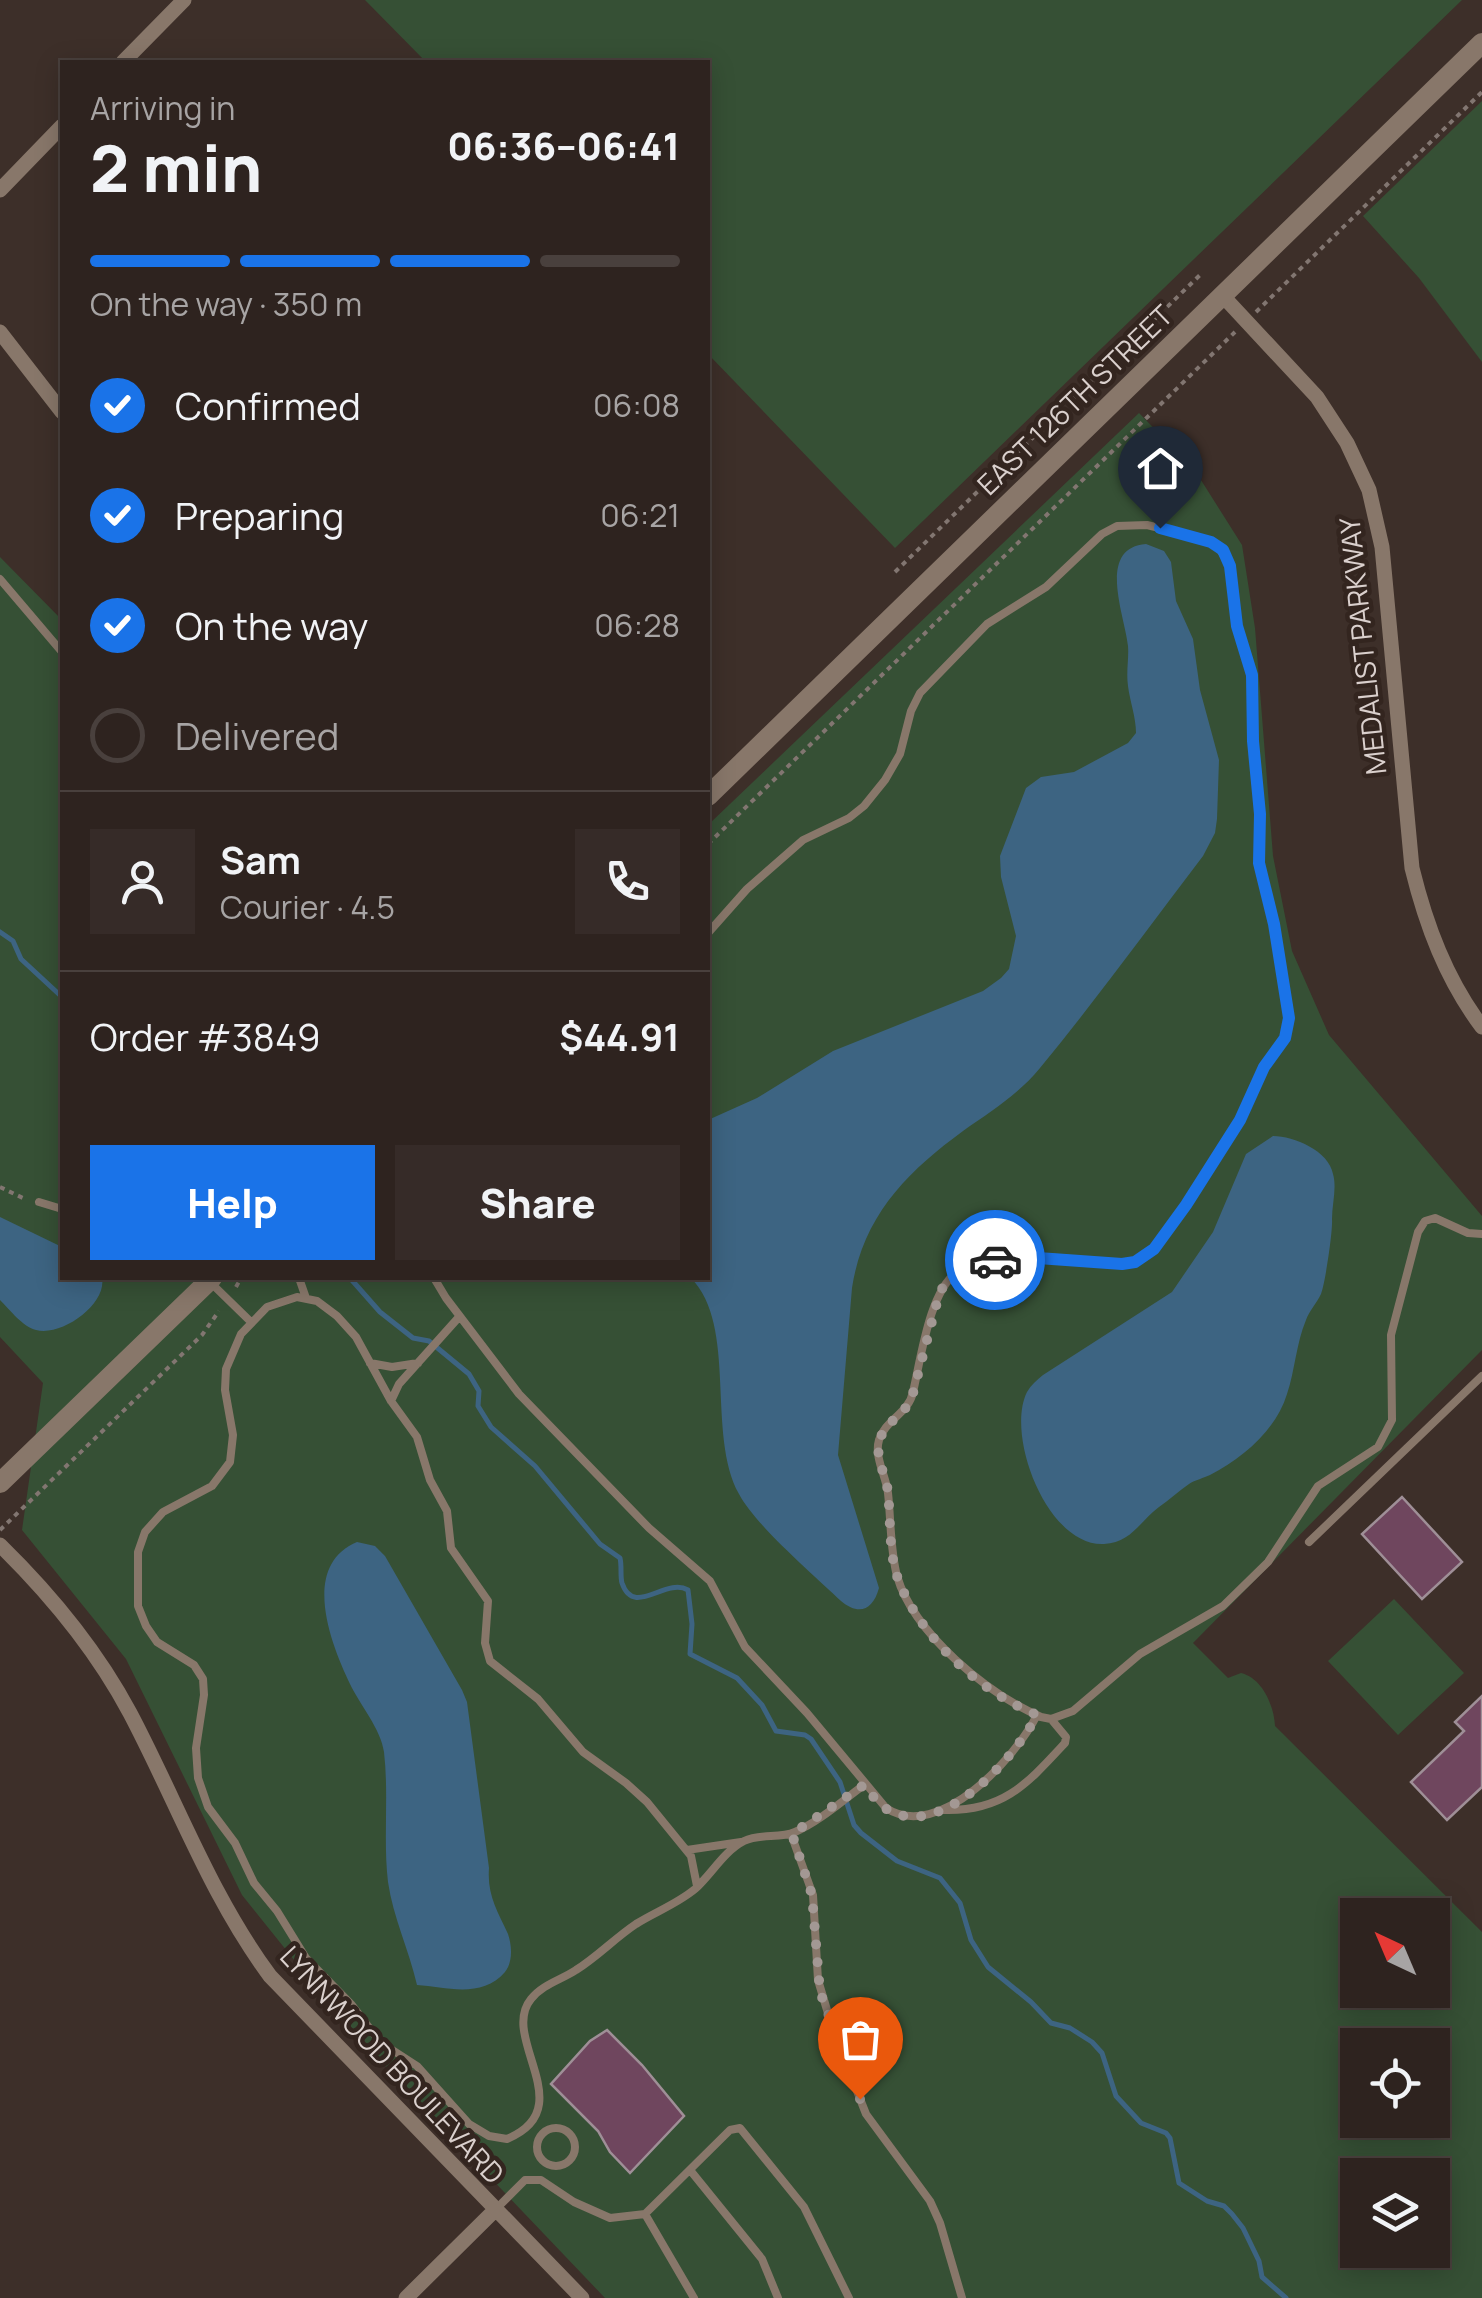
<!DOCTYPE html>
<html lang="en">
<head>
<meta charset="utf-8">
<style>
  :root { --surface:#2e231f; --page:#362b28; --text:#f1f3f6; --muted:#a7a4a4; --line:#49403d; --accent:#1a73e8 }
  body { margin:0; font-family:Manrope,sans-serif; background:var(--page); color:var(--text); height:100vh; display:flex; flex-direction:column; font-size:38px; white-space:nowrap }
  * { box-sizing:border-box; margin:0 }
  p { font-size:32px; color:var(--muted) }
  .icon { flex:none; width:55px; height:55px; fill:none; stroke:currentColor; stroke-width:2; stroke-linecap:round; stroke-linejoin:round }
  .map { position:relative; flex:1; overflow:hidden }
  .details { position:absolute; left:60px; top:60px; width:650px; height:1220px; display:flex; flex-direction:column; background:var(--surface); border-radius:0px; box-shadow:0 5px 25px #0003,0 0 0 2px var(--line) }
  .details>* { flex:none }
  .needle { width:65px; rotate:316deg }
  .tools { position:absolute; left:1340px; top:1898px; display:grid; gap:20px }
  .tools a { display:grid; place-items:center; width:110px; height:110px; border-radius:0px; background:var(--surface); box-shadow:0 5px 25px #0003,0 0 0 2px var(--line); font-size:50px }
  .pin { position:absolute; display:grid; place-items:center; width:85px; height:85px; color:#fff; margin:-102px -42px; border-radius:50% 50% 50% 0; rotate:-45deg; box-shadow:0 0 10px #0007 }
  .pin .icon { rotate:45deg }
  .courier { position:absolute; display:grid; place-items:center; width:100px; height:100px; margin:-50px; border:8px solid #1a73e8; border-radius:50%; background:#fff; color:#222; box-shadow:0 2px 12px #0007 }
  .head em { font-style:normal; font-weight:800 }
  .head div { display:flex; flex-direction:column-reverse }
  .head { display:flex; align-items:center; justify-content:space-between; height:170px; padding:0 30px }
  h1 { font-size:65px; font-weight:800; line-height:75px }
  .bar { display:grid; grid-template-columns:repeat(4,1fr); gap:15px 10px; align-content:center; height:120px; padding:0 30px }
  .bar i { height:12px; border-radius:8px; background:var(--line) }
  .bar .on { background:var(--accent) }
  .bar p { grid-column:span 4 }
  .line { display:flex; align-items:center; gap:25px; padding:0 30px; border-top:2px solid var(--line) }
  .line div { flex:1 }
  .round { display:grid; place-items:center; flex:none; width:105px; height:105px; border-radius:0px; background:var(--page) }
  ol { padding:0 30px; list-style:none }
  li { display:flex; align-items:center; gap:30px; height:110px }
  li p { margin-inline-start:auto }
  li .icon { padding:10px; border-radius:50%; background:var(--accent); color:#fff; stroke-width:4 }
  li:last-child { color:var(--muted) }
  li i { width:55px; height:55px; border:5px solid var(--line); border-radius:50% }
  .cta { display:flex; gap:20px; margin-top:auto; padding:20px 30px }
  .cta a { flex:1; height:115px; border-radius:0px; background:var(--accent); color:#fff; font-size:40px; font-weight:800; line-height:115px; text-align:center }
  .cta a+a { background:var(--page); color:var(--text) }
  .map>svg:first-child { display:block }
  .green { fill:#365035; fill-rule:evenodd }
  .water { fill:#3d6482 }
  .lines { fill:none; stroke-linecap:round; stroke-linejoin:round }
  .stream { stroke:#3d6482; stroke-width:5 }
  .building { fill:#6f465e; stroke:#9f8f97; stroke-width:2.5 }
  .path { stroke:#827671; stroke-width:4; stroke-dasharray:5 5; stroke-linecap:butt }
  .service { stroke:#88776a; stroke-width:8 }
  .minor { stroke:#88776a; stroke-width:15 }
  .tertiary { stroke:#88776a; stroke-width:20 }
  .done { stroke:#a39894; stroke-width:10; stroke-dasharray:0 18 }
  .route { stroke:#1a73e8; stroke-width:12 }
  .labels { text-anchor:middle; stroke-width:9; stroke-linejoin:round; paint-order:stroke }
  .street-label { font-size:28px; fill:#dad0cd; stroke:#33251f }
</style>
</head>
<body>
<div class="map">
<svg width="1482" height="2298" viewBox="0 0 1482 2298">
  <rect width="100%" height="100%" fill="#3d2f29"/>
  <path class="green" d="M 365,0 L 1462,0 L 895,548 L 708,354 L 708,62 L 426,62 Z
    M 1482,101 L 1482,362 L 1419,278 L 1363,216 Z
    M 1139,413 L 1194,469 L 1242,545 L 1255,628 L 1273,856 L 1292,951 L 1329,1035 L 1482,1216 L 1482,1350 L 1193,1643 L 1228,1678 L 1241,1673 C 1262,1678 1274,1705 1275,1726 L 1482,1932 L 1482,2298 L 605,2298 L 403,2086 L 319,1991 L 242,1895 L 126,1659 L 22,1530 L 43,1383 L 0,1337 L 0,557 L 62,620 L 62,1278 L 708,1278 L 708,825 ZM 1358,1915 L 1432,1915 L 1432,1990 L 1358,1990 ZM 1358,2045 L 1432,2045 L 1432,2120 L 1358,2120 ZM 1358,2175 L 1432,2175 L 1432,2250 L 1358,2250 Z
    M 1394,1599 L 1464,1673 L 1398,1735 L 1328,1661 Z"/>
  <path class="water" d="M 1146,544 L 1164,551 L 1171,562 L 1176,601 L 1193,639 L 1200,690 L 1219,760 L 1217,819 L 1215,833 L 1203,856 C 1149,927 1096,1000 1040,1068 C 1019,1094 990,1112 963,1131 C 907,1172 863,1216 852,1288 L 838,1455 L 879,1588 C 873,1610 859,1616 841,1601 C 814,1575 756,1526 739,1494 C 706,1434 738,1326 691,1278 L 708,1278 L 708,1120 L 757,1098 L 833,1051 L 983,991 L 1001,978 L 1009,969 L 1016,936 L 1001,877 L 1000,856 L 1026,788 L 1041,777 L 1074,772 L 1128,743 L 1136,733 C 1136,717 1130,702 1128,686 C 1126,672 1129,659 1128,646 C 1125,616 1096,548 1146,544 Z
    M 1273,1136 C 1294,1136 1329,1151 1333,1174 C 1337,1188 1332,1204 1332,1219 C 1333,1231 1325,1284 1321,1294 C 1317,1303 1309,1311 1306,1320 C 1296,1344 1295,1370 1287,1394 C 1276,1430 1243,1458 1210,1475 C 1204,1478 1195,1480 1189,1484 C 1179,1491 1169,1500 1159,1507 C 1140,1521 1131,1543 1104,1544 C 1048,1547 1005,1436 1027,1392 C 1031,1385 1037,1380 1043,1375 L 1172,1292 L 1213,1232 L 1246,1154 Z
    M 0,1217 L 62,1247 L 62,1278 L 102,1278 C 107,1304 62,1337 36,1330 C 23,1327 10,1310 0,1300 Z
    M 357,1542 L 375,1546 L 385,1556 L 462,1690 L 467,1702 L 489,1868 C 487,1895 497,1910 508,1934 C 512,1946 513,1962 505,1972 C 482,1999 446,1987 417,1985 C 409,1950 393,1917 388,1882 C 383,1840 389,1795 384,1752 C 381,1729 360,1705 350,1684 C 331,1644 300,1566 357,1542 Z"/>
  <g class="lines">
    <path class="stream" d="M 0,932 L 13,941 L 21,959 L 62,997
      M 350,1278 L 380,1312 L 413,1338 L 429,1341 L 469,1374 L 479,1391 L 478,1406 L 491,1427 L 535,1466 L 600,1544 L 620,1558 C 622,1566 620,1576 622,1583 C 634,1618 665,1577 688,1590 L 692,1624 L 690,1654 L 737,1678 L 762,1705 L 776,1731 L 805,1735 L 811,1739 L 840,1782 L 854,1825 L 861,1833 L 897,1861 L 940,1878 L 960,1903 L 971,1940 L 988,1967 L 1031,2002 L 1051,2023 L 1070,2028 L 1092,2042 L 1102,2053 L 1116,2096 L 1141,2123 L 1166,2133 L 1170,2138 L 1179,2183 L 1207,2201 L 1224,2206 L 1232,2214 L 1243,2228 L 1259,2261 L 1262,2277 L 1286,2298"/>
  </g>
  <path class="building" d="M 1402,1497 L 1462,1562 L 1422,1599 L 1362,1534 Z
    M 1482,1696 L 1482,1787 L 1447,1820 L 1411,1782 L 1464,1731 L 1455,1722 Z
    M 607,2030 L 642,2065 L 684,2116 L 630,2173 L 610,2152 L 598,2131 L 551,2084 L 590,2041 Z"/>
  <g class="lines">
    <path class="path" d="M 1256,312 L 1482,92
      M 895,572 L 1201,274
      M 708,844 L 1235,332
      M 0,1187 L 27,1200
      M 236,1287 L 241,1278
      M 0,1530 L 202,1335 L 219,1311"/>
    <path class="service" d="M 0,579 L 62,652
      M 708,933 L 747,889 L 803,840 L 849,818 L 864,806 L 885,780 L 900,754 L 911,711 L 920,693 L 987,624 L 1046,587 L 1102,534 L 1117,526 L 1147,525 L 1204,539 L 1217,545 L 1230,565 L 1237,626 L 1252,675 L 1253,741 L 1260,814 L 1259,863 L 1274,924 L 1288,1005 L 1288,1029 L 1280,1047 L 1263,1067 L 1235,1130 L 1171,1226 L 1147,1255 L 1135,1263 L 1122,1264 C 1079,1261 993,1245 957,1272 C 929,1292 921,1359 913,1392 C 909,1413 885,1420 879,1440 C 874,1457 886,1476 888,1493 C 891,1520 890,1549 897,1576 C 914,1634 988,1694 1041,1717 L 1051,1719 L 1073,1711 L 1140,1654 L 1223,1606 L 1268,1562 L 1318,1486 L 1378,1447 L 1392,1420 L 1391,1335 L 1418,1232 L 1425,1221 L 1435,1218 L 1468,1233 L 1482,1234
      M 39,1202 L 62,1209
      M 299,1278 L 306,1298
      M 434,1278 L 446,1298 L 519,1394 L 649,1528 L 710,1581 L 745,1647 L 807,1713 L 886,1808 C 939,1843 1016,1757 1037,1715
      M 211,1283 L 251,1322
      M 370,1363 L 392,1367 L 418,1363
      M 391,1401 L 399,1384 L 459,1317
      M 1309,1542 L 1482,1376
      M 943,1810 C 1003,1812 1027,1784 1065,1743 L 1066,1737 L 1051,1719
      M 791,1834 L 813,1895 L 818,1980 L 833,2030 L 866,2114 L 930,2201 L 940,2223 L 962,2298
      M 687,1850 L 741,1842
      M 697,1886 L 691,1856 L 647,1802 L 626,1783 L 583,1752 L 538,1699 L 490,1661 L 485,1643 L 488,1601 L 451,1548 L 447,1511 L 430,1480 L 417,1437 L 391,1401 L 356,1337 L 337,1316 L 317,1301 L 297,1297 L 267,1307 L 241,1334 L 226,1369 L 225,1390 L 233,1435 L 230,1462 L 212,1486 L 163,1512 L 145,1532 L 138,1552 L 138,1606 L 146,1626 L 157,1642 L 194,1665 L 203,1679 L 204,1695 L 196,1748 L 198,1778 L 208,1807 L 235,1843 L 254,1883 L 277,1911 L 306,1958 L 351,2004 L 380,2042 L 417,2066 L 469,2124 L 489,2136 L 507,2139 C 582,2108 499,2038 531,1999 C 543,1984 561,1980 576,1970 C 597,1957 615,1938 636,1924 C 655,1912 677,1904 695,1889 C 711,1875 724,1851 744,1841 C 761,1833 779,1839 795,1832 C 820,1821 842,1801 864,1785
      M537 2147a19 19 0 1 1 38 0a19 19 0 1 1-38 0Z
      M 690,2170 L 762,2259 L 778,2298
      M 495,2210 L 525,2180 L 541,2180 L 574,2202 L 610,2218 L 645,2214 L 730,2130 L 740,2128 L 804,2207 L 849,2298
      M 645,2214 L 694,2298"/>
    <path class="minor" d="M 123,62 L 184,0
      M 0,190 L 62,126
      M 1222,295 L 1317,397 L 1347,443 L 1369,490 L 1382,547 L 1412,868 C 1426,925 1446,979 1482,1027
      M 0,332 L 62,412
      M 0,1545 C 50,1594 97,1651 130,1713 C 177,1802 210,1895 270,1976 L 582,2298
      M 406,2298 L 495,2210"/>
    <path class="tertiary" d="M 708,796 L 1482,43
      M 0,1483 L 212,1278"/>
  </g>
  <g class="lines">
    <path class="done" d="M 860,2099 L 820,1992 L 812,1895 L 792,1834 L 864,1785 C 872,1795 880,1807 892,1812 C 945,1837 1016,1756 1037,1715 C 981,1692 924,1641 900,1584 C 888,1556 891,1521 888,1492 C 886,1475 874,1456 880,1439 C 886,1421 906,1414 912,1397 L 940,1291 L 957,1272 L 995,1260"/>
    <path class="route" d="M 995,1260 L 1038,1258 L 1122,1264 L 1135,1262 L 1154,1249 L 1186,1205 L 1240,1120 L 1264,1067 L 1285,1038 L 1289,1018 L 1274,924 L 1259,863 L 1260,814 L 1253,741 L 1252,675 L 1237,626 L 1230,566 L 1223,550 L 1211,542 L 1160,528"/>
  </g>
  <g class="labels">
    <g class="street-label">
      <text transform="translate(1075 400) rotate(-44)" y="10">EAST 126TH STREET</text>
      <text transform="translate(1363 646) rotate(-96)" y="10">MEDALIST PARKWAY</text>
      <text transform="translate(392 2065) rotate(47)" y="10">LYNNWOOD BOULEVARD</text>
    </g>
  </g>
</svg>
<div class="tools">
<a><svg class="needle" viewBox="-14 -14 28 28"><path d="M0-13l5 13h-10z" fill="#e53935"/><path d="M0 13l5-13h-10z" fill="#a7a4a4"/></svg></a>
<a><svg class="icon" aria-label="locate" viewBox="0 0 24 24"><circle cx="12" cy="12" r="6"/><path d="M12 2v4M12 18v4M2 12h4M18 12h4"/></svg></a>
<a><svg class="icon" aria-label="layers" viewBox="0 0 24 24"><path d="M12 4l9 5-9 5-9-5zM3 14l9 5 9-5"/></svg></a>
</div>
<div class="pin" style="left:860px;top:2099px;background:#ea580c"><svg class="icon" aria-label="bag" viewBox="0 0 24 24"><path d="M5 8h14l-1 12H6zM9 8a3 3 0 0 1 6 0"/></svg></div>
<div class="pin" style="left:1160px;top:528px;background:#1f2937"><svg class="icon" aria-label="home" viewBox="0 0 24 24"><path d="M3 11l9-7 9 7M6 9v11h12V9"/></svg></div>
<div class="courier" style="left:995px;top:1260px"><svg class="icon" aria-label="car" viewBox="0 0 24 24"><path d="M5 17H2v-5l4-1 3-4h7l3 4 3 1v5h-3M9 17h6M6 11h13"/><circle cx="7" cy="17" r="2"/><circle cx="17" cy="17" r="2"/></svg></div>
<section class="details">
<div class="head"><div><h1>2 min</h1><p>Arriving in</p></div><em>06:36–06:41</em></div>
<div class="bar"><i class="on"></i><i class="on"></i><i class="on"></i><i></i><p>On the way · 350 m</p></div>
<ol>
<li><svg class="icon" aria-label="check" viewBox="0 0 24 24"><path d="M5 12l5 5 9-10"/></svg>Confirmed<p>06:08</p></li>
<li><svg class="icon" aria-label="check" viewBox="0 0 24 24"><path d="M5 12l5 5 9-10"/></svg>Preparing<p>06:21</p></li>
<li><svg class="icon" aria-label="check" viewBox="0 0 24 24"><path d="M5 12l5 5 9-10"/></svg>On the way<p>06:28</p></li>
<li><i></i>Delivered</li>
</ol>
<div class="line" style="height:180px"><a class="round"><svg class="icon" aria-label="person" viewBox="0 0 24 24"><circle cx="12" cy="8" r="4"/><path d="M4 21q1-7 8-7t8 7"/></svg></a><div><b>Sam</b><p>Courier · 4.5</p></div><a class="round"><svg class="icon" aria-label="phone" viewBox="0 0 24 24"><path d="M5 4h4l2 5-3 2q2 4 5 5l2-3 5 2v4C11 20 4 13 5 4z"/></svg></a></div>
<div class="line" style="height:130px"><div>Order #3849</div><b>$44.91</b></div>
<div class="cta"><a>Help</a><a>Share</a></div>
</section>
</div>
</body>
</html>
